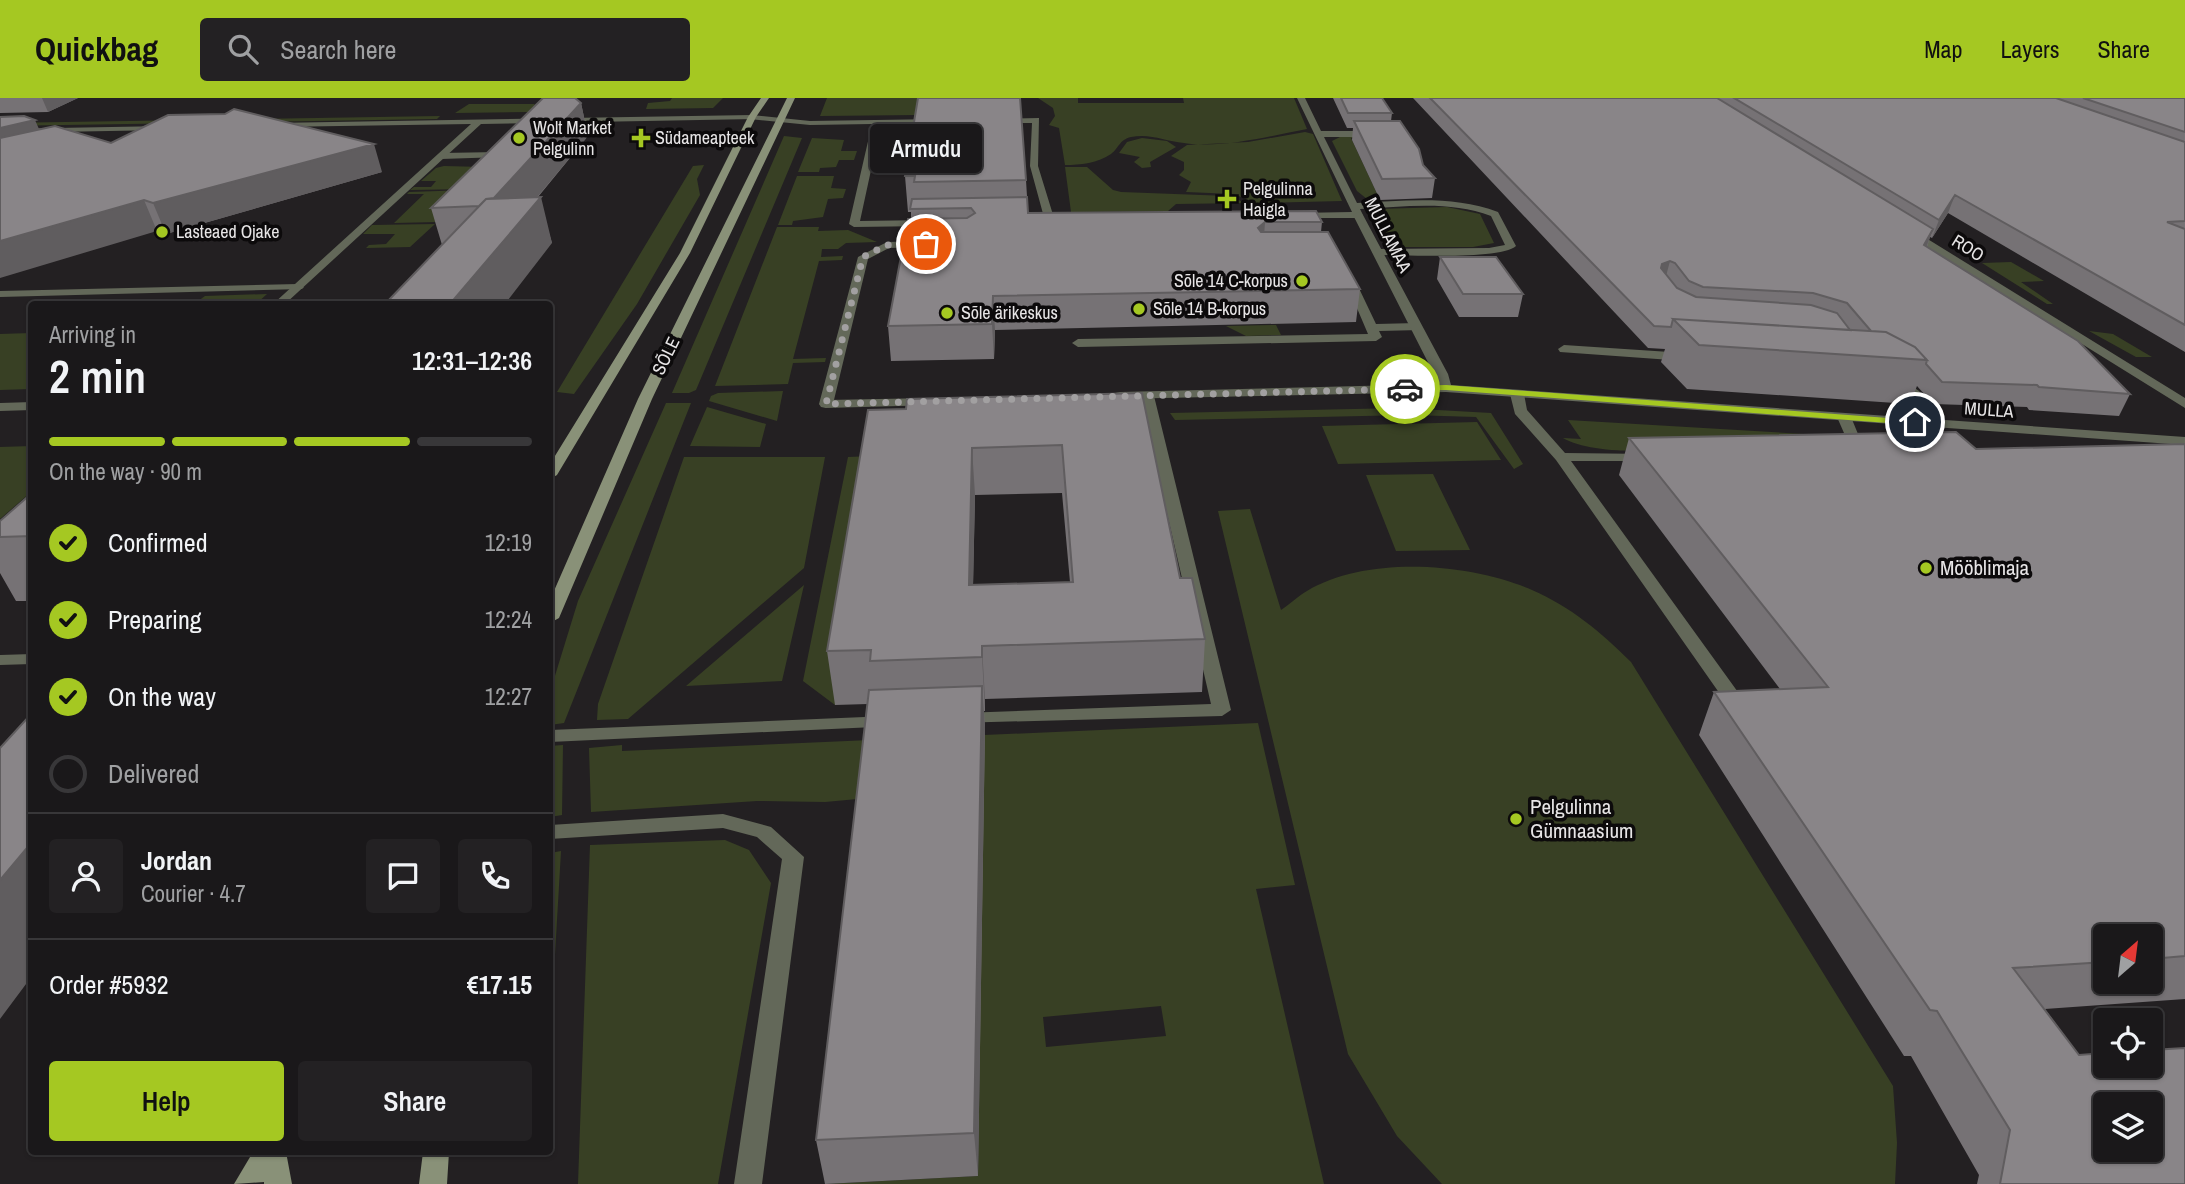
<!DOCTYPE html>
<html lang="en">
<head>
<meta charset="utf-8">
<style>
  :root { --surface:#1a181a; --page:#232123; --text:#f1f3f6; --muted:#9fa0a2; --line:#383739; --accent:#a5c822 }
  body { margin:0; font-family:"Archivo Narrow",sans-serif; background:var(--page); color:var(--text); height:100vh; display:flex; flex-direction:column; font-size:26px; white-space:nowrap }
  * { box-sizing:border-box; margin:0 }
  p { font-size:23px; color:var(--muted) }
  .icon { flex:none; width:38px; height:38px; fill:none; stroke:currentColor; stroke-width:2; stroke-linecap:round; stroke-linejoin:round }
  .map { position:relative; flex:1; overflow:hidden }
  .sheet { position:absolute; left:28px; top:203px; width:525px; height:854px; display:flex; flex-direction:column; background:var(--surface); border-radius:7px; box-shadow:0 2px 5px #0004,0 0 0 2px var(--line) }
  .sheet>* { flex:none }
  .needle { width:46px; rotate:28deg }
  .buttons { position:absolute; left:2093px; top:826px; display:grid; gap:14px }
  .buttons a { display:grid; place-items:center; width:70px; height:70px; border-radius:7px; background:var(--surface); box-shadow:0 2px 5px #0004,0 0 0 2px var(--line); font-size:35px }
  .pin { position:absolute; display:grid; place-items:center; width:60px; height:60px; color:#fff; margin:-30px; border:4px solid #fff; border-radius:50%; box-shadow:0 2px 7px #0007 }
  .courier { position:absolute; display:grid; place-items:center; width:70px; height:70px; margin:-35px; border:5px solid #a5c822; border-radius:50%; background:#fff; color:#222; box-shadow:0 2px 9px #0007 }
  .bubble { position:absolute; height:49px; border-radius:7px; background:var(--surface); box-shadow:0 2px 5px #0004,0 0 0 2px var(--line); font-size:23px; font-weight:600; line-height:49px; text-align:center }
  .head em { font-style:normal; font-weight:600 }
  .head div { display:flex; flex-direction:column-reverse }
  .head { display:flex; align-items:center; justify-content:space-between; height:119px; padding:0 21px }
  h1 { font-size:46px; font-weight:600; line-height:52px }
  .bar { display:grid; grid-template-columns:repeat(4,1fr); gap:10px 7px; align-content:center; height:84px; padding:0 21px }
  .bar i { height:9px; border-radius:5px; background:var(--line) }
  .bar .active { background:var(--accent) }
  .bar p { grid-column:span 4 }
  .line { display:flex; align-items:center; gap:18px; padding:0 21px; border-top:2px solid var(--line) }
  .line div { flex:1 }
  .round { display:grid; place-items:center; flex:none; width:74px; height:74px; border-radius:7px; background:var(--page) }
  ol { padding:0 21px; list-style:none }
  li { display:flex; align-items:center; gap:21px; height:77px }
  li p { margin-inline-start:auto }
  li .icon { padding:7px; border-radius:50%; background:var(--accent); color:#111; stroke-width:4 }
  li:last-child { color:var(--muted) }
  li i { width:38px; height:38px; border:4px solid var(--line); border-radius:50% }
  .primary-button { display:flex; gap:14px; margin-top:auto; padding:14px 21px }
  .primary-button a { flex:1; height:80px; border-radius:7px; background:var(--accent); color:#111; font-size:28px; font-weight:600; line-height:80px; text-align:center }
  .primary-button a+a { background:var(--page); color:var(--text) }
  header { display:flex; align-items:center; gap:42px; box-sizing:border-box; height:98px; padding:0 35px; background:var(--accent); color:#111 }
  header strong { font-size:33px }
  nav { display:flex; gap:38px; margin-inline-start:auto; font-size:24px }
  .search { width:490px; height:63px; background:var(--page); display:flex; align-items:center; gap:18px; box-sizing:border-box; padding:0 24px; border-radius:7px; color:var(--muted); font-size:26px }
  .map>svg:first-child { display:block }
  .green { fill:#384024; fill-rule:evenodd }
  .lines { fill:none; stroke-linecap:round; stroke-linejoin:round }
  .lane { fill:#636859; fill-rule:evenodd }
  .street { fill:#636859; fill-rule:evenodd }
  .secondary { fill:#899178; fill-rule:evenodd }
  .wall { fill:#767275; fill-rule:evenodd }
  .shaded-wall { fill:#605d5f }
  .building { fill:#898588; stroke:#605d5f; stroke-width:2; fill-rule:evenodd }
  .route { fill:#a5c822 }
  .done { stroke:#a2a0a1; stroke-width:7; stroke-dasharray:0 12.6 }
  .poi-dot { fill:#a5c822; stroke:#0c0a0b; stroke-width:2.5 }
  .labels { text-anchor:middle; stroke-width:7; stroke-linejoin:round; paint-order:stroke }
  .far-poi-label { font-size:18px; fill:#e7e5e6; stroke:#0c0a0b; text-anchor:start }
  .far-street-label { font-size:18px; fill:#e7e5e6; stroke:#0c0a0b }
  .poi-label { font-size:21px; fill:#e7e5e6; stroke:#0c0a0b; text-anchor:start }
</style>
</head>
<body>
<header>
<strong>Quickbag</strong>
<div class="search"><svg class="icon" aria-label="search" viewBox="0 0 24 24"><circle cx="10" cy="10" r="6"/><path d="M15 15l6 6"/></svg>Search here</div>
<nav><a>Map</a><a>Layers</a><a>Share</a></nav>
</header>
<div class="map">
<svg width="2185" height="1086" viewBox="0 0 2185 1086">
  <rect width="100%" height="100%" fill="#232022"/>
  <path class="green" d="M 672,0 L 723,0 L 713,10 L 646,11 L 648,5 L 670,3 Z
    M 827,0 L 953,0 L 917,17 L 820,18 Z
    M 1027,0 L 1078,0 L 1078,5 L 1184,5 L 1183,0 L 1294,0 L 1307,31 C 1270,38 1221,51 1184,45 C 1165,43 1150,35 1131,39 C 1119,42 1119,50 1111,56 C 1098,65 1080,67 1065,67 L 1059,30 L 1049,27 L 1055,18 L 1053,10 L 1038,0 Z
    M 469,6 L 534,6 L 535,7 L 528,14 L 455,15 Z
    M 440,18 L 437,21 L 0,28 L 0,25 Z
    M 1305,34 L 1313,36 L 1342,103 L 1255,105 L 1234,96 L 1186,94 L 1191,84 L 1179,77 L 1184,72 L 1184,64 L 1171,58 L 1187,47 L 1248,44 Z
    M 784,38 L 802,40 L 696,292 L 689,295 L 672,295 Z
    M 1342,38 L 1387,40 L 1351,40 L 1381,104 L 1366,104 L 1367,101 L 1357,93 L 1332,43 Z
    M 812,40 L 844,42 L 841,53 L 857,53 L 854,62 L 839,62 L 836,69 L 820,70 L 819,74 L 798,74 Z
    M 1142,40 L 1167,43 L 1176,49 L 1150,64 L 1151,69 L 1142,70 L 1134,64 L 1140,59 L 1119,55 L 1127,44 Z
    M 704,67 L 697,81 L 700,97 L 637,206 L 574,296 L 557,294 L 693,68 Z
    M 444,68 L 483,69 L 470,91 L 410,92 L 414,89 L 431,89 L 436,83 L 421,83 L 436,70 Z
    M 1065,69 L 1087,69 L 1113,92 L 1121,94 L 1228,98 L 1246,105 L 1176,106 L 1168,113 L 1071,114 Z
    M 797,78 L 834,78 L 831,90 L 846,91 L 843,100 L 828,101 L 823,119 L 793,123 L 792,127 L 778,127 Z
    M 468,92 L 437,124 L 394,125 L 424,96 L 407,96 L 409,94 Z
    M 1447,109 L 1480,116 L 1494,145 L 1473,149 L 1391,149 L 1377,111 Z
    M 435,126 L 410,149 L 366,150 L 369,147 L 386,146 L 395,136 L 363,136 L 372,127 Z
    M 777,129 L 819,129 L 818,133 L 848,132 L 877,144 L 846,145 L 838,151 L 822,151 L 821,159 L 843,158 L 842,162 L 819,163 L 793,261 L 826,260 L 825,264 L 793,265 L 788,286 L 715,288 Z
    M 2011,164 L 2044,183 L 2021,184 L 2053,206 L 2047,206 L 1982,165 Z
    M 267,196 L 256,206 L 194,206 L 205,198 Z
    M 1276,227 L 1281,237 L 1246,238 L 1226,228 Z
    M 2089,233 L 2113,236 L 2152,259 L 2136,259 Z
    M 31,235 L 31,291 L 0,292 L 0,236 Z
    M 783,293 L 777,323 L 709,303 L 711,298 L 718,295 Z
    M 666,305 L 691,305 L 564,625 L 550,627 L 550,594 L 578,503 Z
    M 707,309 L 766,326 L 760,349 L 690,348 Z
    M 1402,310 L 1491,315 L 1523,366 L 1514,371 L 1476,319 L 1410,317 L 1175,322 L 1170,315 Z
    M 1568,322 L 1821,337 C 1763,343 1610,368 1563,340 L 1581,341 Z
    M 1477,324 L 1501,362 L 1338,366 L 1322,328 Z
    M 32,348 L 31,394 L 0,421 L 0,349 Z
    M 873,358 L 835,607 L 803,583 L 848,359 Z
    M 684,359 L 825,359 L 804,470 L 628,621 L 597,622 L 598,606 Z
    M 1433,376 L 1470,452 L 1396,453 L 1366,377 Z
    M 1250,411 L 1281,512 C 1290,506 1298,498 1307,493 C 1367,457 1470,465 1532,492 C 1571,509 1601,534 1631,564 L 1893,988 L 1897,1045 L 1895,1086 L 1442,1086 L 1397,1038 L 1348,956 L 1218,413 Z
    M 804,487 L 782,583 L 686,588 Z
    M 1258,625 L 1295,787 L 1256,791 L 1324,1086 L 825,1086 L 978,1078 L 980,952 L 840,958 L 868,700 L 825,704 L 757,703 L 591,714 L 589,650 L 622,647 L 622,653 ZM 1161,908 L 1166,938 L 1046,949 L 1043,919 Z
    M 563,647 L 562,717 L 550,719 L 550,648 Z
    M 725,742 L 749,752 L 771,785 L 718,1086 L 578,1086 L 590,747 Z
    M 561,753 L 550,943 L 550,755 Z"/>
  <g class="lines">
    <path class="lane" d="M 1297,0 L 1305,0 L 1321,33 L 1374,33 L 1378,36 L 1374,39 L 1324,39 L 1357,105 C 1405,103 1453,97 1498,114 L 1516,148 C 1501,162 1403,157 1377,157 L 1372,154 L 1377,151 L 1489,150 L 1505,147 L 1491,118 C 1449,102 1404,109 1360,111 L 1363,117 L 1358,120 L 1293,120 L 1291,118 L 1296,115 L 1352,114 Z
      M 752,17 L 810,23 L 941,21 L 938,25 L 881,26 L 860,123 L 929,122 L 934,125 L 929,128 L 854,129 L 849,126 L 872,26 L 810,27 L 749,21 Z
      M 1039,20 L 1038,68 L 1054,120 L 1070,121 L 1070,125 L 1050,126 L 1045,123 L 1030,68 L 1032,25 L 997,25 L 993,23 L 997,21 Z
      M 499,54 L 502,55 L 502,59 L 441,61 L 437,58 L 441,55 Z
      M 887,144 L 927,143 L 932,146 L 927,149 L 889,150 L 868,161 L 833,306 L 826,310 L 821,309 L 819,306 L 858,159 Z
      M 1350,179 L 1355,182 L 1376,226 L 1417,225 L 1421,226 L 1421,232 L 1379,233 L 1382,239 L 1376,243 L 1078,249 L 1072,245 L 1078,241 L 1368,236 L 1345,182 Z
      M 298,186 L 304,189 L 302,191 L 0,199 L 0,193 Z
      M 1564,247 L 1685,255 L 1691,259 L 1685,263 L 1560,254 L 1558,251 Z
      M 1896,277 L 1919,293 L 1944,323 L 1944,329 L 1934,329 L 1909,299 L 1891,284 L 1891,278 Z
      M 1517,292 L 1524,296 L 1527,312 L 1565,355 L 1650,356 L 1652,359 L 1645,363 L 1571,363 L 1748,608 L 1750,612 L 1748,616 L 1734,616 L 1556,362 L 1515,316 L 1510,296 Z
      M 1147,294 L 1154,298 L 1231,612 L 1222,618 L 955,625 L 953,621 L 955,617 L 962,615 L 1211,606 L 1140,298 Z
      M 32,304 L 32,312 L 0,313 L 0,305 Z
      M 1844,315 L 1851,319 L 1858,336 L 1836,351 L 1826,351 L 1826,345 L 1844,335 L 1837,319 Z
      M 32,556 L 32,566 L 0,567 L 0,557 Z
      M 889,618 L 896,620 L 898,624 L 896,628 L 550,644 L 550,632 Z
      M 723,716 L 771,729 L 804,759 L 762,1086 L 734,1086 L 782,761 L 757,739 L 723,730 L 550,741 L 550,727 Z"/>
    <path class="street" d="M 752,17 L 755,21 L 481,26 L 285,206 L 273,206 L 471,26 L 276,29 L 273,25 Z
      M 167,28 L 164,32 L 0,35 L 0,31 Z
      M 1358,114 L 1363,117 L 1448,276 L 1451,287 L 2185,339 L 2185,347 L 1446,294 L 1115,301 L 1115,295 L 1120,294 L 1439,286 L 1353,117 Z
      M 1905,132 L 1913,132 L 2185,300 L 2185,310 L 1905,136 Z
      M 931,300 L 936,301 L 936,307 L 826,310 L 819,306 L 826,302 Z"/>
    <path class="secondary" d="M 761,0 L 769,0 L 756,19 L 690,155 L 557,377 L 550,381 L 550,366 L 680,155 L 748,19 Z
      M 787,0 L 795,0 L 652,301 L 559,520 L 550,525 L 550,502 L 638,301 Z
      M 253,1054 L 286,1054 L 292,1086 L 264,1086 L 264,1084 L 234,1086 Z
      M 423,1054 L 449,1054 L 447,1086 L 419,1086 Z"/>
  </g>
  <path class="wall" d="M 0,0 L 78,0 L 48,14 L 0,15 Z
    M 1333,0 L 1382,0 L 1392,15 L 1391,23 L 1423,67 L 1435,80 L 1432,100 L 1380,102 L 1352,42 L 1353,30 L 1347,30 Z
    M 1413,0 L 2185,0 L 2185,254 L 1948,115 L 1932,140 L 1930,139 L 1927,149 L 2130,296 L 2119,318 L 2029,312 L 2027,309 L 1933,306 L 1917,288 L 1910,306 L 1687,291 L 1661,264 L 1665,251 L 1648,250 Z
    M 581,5 L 588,38 L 538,99 L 552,145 L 442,147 L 431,110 Z
    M 39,32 L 111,45 L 382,74 L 166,136 L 157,133 Z
    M 905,78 L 1026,82 L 1028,115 L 1322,124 L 1321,134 L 1360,191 L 1356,224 L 995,232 L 994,261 L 891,263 L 888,228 L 911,121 L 911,114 L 908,114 Z
    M 1440,159 L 1523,196 L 1518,219 L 1459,219 L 1437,181 Z
    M 1142,295 L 1180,480 L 1205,541 L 1202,594 L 985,601 L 985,613 L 984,613 L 985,629 L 978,1078 L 825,1086 L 816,1042 L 868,606 L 835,607 L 827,553 L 906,311 ZM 1062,395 L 1070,484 L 973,487 L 975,397 Z
    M 1629,340 L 1976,351 L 2185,346 L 2185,901 L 2045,911 L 2079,957 L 2185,1086 L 1977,1086 L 1979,1077 L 1911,958 L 1904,958 L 1699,637 L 1714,594 L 1780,591 L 1619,377 ZM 2105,838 L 2151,838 L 2151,884 L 2105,884 Z
    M 32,395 L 32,503 L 16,503 L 0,475 L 0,423 Z"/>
  <path class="shaded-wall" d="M 42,0 L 78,0 L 48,14 Z
    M 581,5 L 588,38 L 498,146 L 488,107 Z
    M 35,22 L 47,49 L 0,60 L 0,30 Z
    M 374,46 L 382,74 L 166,136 L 153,105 Z
    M 1955,97 L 1948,115 L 1932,140 L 1939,122 Z
    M 541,99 L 552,145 L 505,206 L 450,206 Z
    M 144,102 L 157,133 L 0,180 L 0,143 Z
    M 1265,124 L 1263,154 L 1258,130 Z
    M 1933,131 L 1926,150 L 1924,147 Z
    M 1670,163 L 1665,182 L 1657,186 L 1662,166 Z
    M 993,198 L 995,232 L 994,261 L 992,226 Z
    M 972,350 L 975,397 L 972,539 L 969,487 Z
    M 982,548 L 985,601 L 985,613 L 982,559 Z
    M 982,588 L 985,629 L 978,1078 L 974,1035 Z
    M 32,744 L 32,878 L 0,921 L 0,782 Z"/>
  <path class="building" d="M 543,0 L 575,0 L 581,5 L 494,100 L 486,101 L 479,108 L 431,110 Z
    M 918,0 L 1020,0 L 1026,82 L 914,84 L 915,78 L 905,78 Z
    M 1341,0 L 1382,0 L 1392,15 L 1348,15 Z
    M 1430,0 L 1717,0 L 1933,131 L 1924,147 L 2078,243 L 2130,296 L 2039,289 L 2037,287 L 1942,284 L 1926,266 L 1927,262 L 1915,249 L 1886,234 L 1871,233 L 1847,205 L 1813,195 L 1703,189 L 1689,183 L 1675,165 L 1670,163 L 1662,166 L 1661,170 L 1677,190 L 1696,199 L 1811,207 L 1837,215 L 1850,232 L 1673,221 L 1671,229 L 1654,228 Z
    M 1734,0 L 2056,0 L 2185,44 L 2185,123 L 2167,124 L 2185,131 L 2185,227 L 1955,97 L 1939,122 Z
    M 2083,0 L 2185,0 L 2185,34 Z
    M 234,11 L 374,46 L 153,105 L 144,102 L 0,143 L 0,40 L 55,28 L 111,45 L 168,17 L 225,16 Z
    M 24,18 L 35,22 L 0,30 L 0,19 Z
    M 1354,23 L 1400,23 L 1419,51 L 1423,67 L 1435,80 L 1382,81 Z
    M 541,99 L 450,206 L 385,206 L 486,101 Z
    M 1027,99 L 1028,115 L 1316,113 L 1322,124 L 1265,124 L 1258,130 L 1261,134 L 1328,134 L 1360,191 L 993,198 L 992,226 L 888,228 L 908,121 L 967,120 L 975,115 L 971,110 L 910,111 L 912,101 Z
    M 1440,159 L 1496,159 L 1523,196 L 1463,196 Z
    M 1673,221 L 1886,234 L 1915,249 L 1927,262 L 1699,247 Z
    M 1142,295 L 1180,480 L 1192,480 L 1205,541 L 982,548 L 982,559 L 870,563 L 871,552 L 827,553 L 868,312 L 906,311 L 907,301 ZM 1062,347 L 1073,484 L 969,487 L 972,350 Z
    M 1956,334 L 1976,351 L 2185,346 L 2185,858 L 2151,861 L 2151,838 L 2105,838 L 2105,864 L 2013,870 L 2079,957 L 2105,955 L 2105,968 L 2151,968 L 2151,952 L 2185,950 L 2185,1086 L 2000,1086 L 2010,1032 L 1937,913 L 1930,912 L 1714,594 L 1828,589 L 1629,340 ZM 2105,1006 L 2151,1006 L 2151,1052 L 2105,1052 Z
    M 32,395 L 32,438 L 0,439 L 0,423 Z
    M 982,588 L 974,1035 L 816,1042 L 869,592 Z
    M 32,615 L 32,744 L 0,782 L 0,650 Z"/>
  <path class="route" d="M 1446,287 L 1915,322 L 1919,324 L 1915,327 L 1446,292 L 1405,293 L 1401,291 L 1405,288 Z"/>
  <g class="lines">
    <path class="done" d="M 926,146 L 887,147 L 863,159 L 826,306 L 1405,291"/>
  </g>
  <g class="poi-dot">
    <circle cx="519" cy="40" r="7"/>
    <path d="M637.5 29.5h7v7h7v7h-7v7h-7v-7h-7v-7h7z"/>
    <path d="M1223.5 90.5h7v7h7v7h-7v7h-7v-7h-7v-7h7z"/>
    <circle cx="162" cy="134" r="7"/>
    <circle cx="1302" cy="183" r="7"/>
    <circle cx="1139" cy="211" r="7"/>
    <circle cx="947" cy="215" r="7"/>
    <circle cx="1926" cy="470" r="7"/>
    <circle cx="1516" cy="721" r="7"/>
  </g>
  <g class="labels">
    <g class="far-poi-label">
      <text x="533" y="36">Wolt Market<tspan x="533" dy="21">Pelgulinn</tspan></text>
      <text x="655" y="46">Südameapteek</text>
      <text x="1243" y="97">Pelgulinna<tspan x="1243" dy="21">Haigla</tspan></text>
      <text x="176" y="140">Lasteaed Ojake</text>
      <text x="1288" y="189" text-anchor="end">Sõle 14 C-korpus</text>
      <text x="1153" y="217">Sõle 14 B-korpus</text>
      <text x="961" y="221">Sõle ärikeskus</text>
    </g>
    <g class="far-street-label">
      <text transform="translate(1388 137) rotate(63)" y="6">MULLAMAA</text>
      <text transform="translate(1968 150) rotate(32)" y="6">ROO</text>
      <text transform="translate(666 258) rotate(-64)" y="6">SÕLE</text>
      <text transform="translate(1989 312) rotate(4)" y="6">MULLA</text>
    </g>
    <g class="poi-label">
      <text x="1940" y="477">Mööblimaja</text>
      <text x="1530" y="716">Pelgulinna<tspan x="1530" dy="24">Gümnaasium</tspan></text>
    </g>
  </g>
</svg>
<div class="buttons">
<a><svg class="needle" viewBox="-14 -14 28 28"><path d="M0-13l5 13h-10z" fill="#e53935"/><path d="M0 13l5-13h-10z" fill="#9fa0a2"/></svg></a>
<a><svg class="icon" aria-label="locate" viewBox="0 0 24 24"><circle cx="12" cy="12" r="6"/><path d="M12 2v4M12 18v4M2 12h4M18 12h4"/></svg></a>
<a><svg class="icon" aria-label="layers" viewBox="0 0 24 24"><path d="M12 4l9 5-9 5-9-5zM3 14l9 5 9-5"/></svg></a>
</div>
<div class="pin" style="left:926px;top:146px;background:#ea580c"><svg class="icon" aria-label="bag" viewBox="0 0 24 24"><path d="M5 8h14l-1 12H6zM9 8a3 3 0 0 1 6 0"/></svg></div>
<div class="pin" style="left:1915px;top:324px;background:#1f2937"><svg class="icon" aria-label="home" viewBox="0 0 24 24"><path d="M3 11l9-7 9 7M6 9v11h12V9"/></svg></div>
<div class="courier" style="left:1405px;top:291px"><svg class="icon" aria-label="car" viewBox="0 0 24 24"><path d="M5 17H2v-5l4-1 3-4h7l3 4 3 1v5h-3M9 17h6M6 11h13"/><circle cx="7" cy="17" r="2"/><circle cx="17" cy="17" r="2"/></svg></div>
<div class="bubble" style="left:870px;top:26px;width:112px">Armudu</div>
<section class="sheet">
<div class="head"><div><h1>2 min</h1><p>Arriving in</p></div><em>12:31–12:36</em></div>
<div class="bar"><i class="active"></i><i class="active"></i><i class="active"></i><i></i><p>On the way · 90 m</p></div>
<ol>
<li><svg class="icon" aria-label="check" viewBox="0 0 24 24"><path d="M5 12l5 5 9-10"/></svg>Confirmed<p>12:19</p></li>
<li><svg class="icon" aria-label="check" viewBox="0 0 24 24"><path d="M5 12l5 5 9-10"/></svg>Preparing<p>12:24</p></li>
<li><svg class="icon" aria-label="check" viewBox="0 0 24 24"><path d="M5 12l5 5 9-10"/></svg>On the way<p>12:27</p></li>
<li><i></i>Delivered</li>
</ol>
<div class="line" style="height:126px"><a class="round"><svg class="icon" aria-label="person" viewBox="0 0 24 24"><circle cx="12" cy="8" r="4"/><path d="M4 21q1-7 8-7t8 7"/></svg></a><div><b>Jordan</b><p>Courier · 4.7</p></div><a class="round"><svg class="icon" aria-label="chat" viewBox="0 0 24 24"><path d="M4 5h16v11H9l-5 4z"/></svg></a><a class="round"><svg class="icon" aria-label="phone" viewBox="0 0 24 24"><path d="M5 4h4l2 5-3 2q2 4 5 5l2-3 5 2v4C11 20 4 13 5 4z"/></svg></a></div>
<div class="line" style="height:91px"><div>Order #5932</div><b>€17.15</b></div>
<div class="primary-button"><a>Help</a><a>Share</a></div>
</section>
</div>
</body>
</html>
